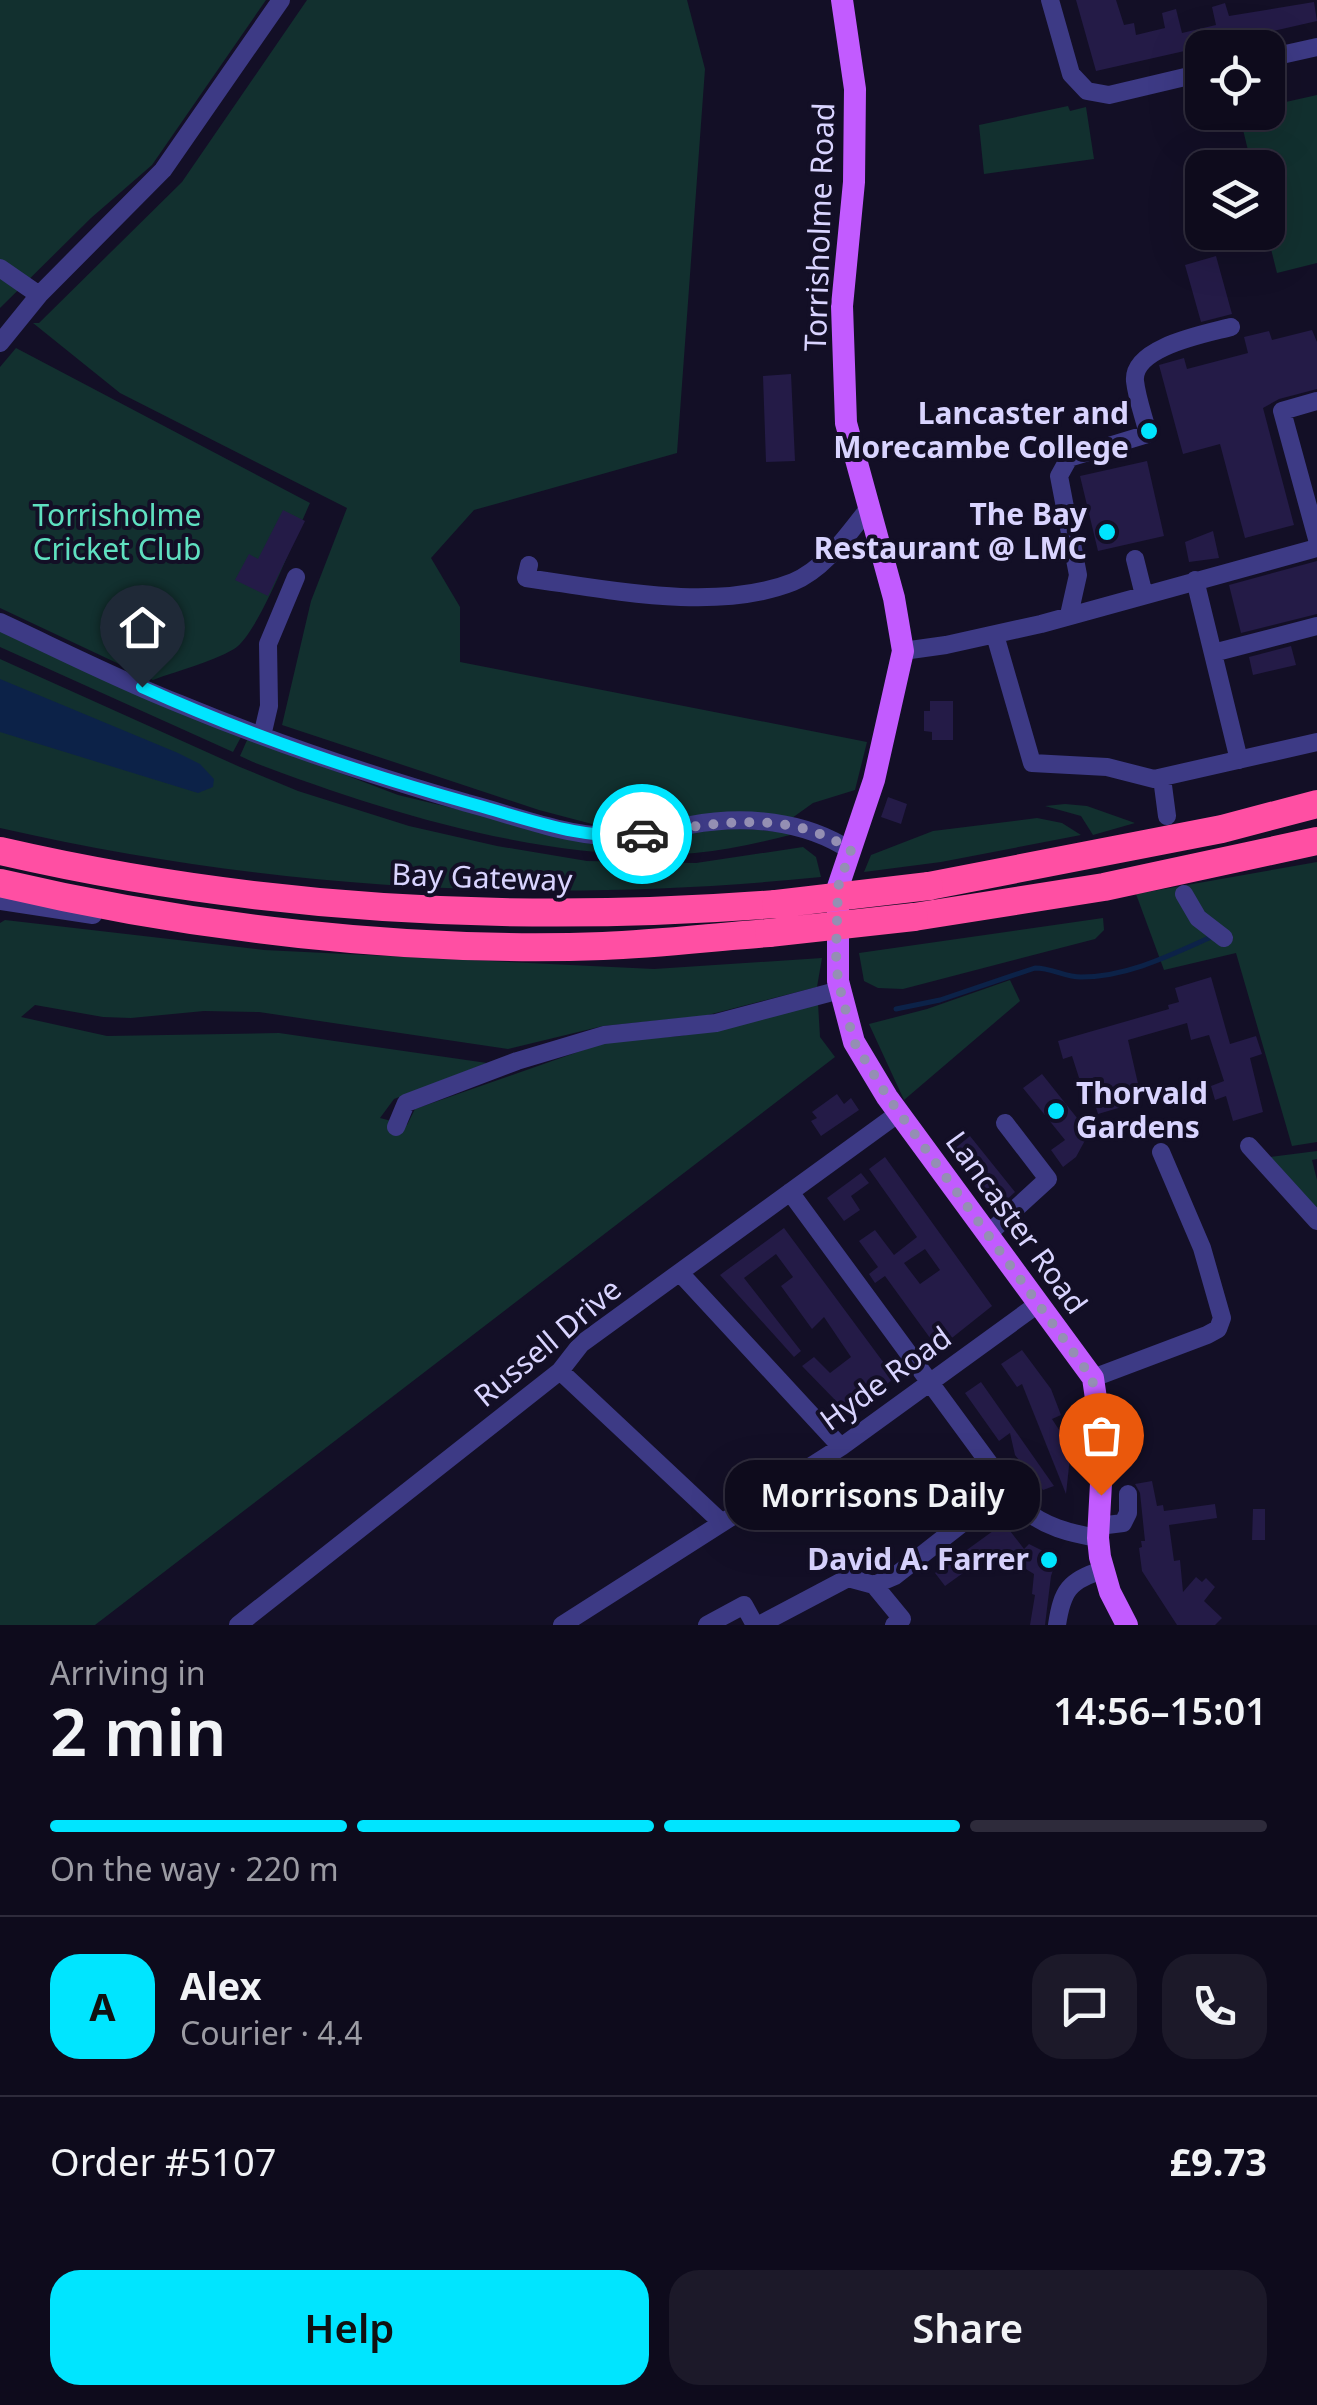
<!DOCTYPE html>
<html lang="en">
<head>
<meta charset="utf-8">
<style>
  :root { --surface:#0e0b1c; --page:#1c1929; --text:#f1f3f6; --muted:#9b9ba3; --line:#2e2b3b; --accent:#00e5ff }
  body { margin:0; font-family:"Noto Sans",sans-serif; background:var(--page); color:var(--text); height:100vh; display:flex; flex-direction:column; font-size:38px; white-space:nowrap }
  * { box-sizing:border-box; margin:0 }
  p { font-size:32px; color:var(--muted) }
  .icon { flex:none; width:55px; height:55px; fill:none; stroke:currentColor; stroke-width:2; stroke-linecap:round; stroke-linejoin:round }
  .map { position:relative; height:1625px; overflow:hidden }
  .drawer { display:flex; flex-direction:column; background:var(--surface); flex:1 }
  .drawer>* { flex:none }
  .fabs { position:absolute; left:1185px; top:30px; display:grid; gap:20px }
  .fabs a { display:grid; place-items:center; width:100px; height:100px; border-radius:20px; background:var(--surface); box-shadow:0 10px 40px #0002,0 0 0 2px var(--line); font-size:50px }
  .pin { position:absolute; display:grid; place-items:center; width:85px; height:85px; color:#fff; margin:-102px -42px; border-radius:50% 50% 50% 0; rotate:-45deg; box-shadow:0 0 10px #0007 }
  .pin .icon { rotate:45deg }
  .courier { position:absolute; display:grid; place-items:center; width:100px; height:100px; margin:-50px; border:8px solid #00e5ff; border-radius:50%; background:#fff; color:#222; box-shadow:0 2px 12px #0007 }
  .bubble { position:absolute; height:70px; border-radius:30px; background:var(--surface); box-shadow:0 10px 40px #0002,0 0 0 2px var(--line); font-size:32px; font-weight:600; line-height:70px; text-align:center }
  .head em { font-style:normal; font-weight:600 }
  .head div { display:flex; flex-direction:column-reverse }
  .head { display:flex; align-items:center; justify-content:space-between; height:170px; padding:0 50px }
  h1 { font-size:65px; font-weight:600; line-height:75px }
  .bar { display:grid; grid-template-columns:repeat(4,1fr); gap:15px 10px; align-content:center; height:120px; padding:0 50px }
  .bar i { height:12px; border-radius:8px; background:var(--line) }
  .bar .on { background:var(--accent) }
  .bar p { grid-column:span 4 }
  .line { display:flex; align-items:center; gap:25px; padding:0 50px; border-top:2px solid var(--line) }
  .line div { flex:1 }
  .round { display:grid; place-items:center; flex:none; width:105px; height:105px; border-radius:30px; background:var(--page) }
  .action { display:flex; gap:20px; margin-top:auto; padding:20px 50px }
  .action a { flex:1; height:115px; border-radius:30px; background:var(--accent); color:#111; font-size:40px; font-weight:600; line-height:115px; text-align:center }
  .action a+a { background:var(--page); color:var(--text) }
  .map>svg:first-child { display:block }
  .green { fill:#12302f }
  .water { fill:#0c2248 }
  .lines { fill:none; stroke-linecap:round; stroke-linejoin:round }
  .stream { stroke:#0c2248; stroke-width:5 }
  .building { fill:#241b47; fill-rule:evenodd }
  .minor { stroke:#3d3a85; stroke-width:18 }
  .major { stroke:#c25bff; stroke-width:22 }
  .highway { stroke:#ff4fa3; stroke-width:28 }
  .highway-bridge { stroke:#ff4fa3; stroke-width:28 }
  .done { stroke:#948fb3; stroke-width:10; stroke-dasharray:0 18 }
  .route { stroke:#00e5ff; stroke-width:12 }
  .poi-dot { fill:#00e5ff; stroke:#130f26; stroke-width:4 }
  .labels { text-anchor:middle; stroke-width:8; stroke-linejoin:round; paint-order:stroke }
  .street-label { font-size:30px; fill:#d9d4ff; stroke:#130f26 }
  .poi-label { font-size:30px; font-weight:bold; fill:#d9d4ff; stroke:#130f26; text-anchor:end }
  .park-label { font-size:30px; fill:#5fe0c0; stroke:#130f26 }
</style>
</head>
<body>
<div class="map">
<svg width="1317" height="1625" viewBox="0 0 1317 1625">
  <rect width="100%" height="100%" fill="#130f26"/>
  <path class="green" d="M 0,0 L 266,0 L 152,165 L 91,218 L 0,308 Z
    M 307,0 L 687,0 L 705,69 L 677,453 L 474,510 L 431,558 L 460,607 L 460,662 L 867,742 L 855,790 L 813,803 L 792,818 L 611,829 L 539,810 L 282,725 L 311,601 L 347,508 L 120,393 L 33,323 L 39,323 L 182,182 Z
    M 1317,95 L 1317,263 L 1277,273 L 1267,233 L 1268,168 L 1252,167 L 1239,113 L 1268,112 L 1268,106 Z
    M 1068,106 L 1070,111 L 1086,107 L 1094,159 L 984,174 L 979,125 Z
    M 16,348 L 310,503 C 296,533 259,634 234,649 C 210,663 179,670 153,680 L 0,608 L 0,367 Z
    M 0,631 L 241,737 L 233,752 L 0,647 Z
    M 0,659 L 240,767 L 298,791 L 409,826 L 497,846 L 587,861 L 696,863 L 803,847 L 816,857 L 821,877 C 543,905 273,890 0,828 Z
    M 248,738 L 398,795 L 601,844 C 635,845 664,837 697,832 C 729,827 762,829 794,834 C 761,842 729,850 695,853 C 554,865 384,812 253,762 L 240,756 Z
    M 1065,804 L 1087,806 L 1135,823 L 1093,835 L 1081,816 L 1045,806 Z
    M 1037,818 L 1062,823 L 1081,835 L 941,862 L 864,872 L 871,855 L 933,831 Z
    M 1317,862 L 1317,1142 L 1292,1146 L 1236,953 L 1164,970 L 1136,894 Z
    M 1103,918 L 1104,930 L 1095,939 L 903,989 L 878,988 L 864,981 L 859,953 Z
    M 5,920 L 264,950 L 654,969 L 822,958 L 817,987 L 704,1016 L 603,1026 L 508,1049 L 259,1012 L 204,1011 L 131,1018 L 103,1017 L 35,1005 L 21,1017 L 107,1036 L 279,1033 L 487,1063 L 394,1099 L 380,1118 L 407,1125 L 415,1109 L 609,1041 L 681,1036 L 818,1003 L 820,1037 L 835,1057 L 95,1625 L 0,1625 L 0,923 Z
    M 1010,980 L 1020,1001 L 904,1100 L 869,1024 L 927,1009 Z
    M 1317,1151 L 1317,1159 L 1312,1160 L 1317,1180 L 1317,1210 L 1270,1157 Z"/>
  <path class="water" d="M 0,679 L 178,753 L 200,764 L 214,779 L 213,787 L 198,793 L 0,732 Z"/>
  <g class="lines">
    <path class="stream" d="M 896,1009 L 940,1000 L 1035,968 C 1052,968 1065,977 1081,977 C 1126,977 1169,956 1209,938"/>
  </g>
  <path class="building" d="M 1076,0 L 1116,0 L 1124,25 L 1134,23 L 1136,35 L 1165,28 L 1162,13 L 1176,9 L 1182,33 L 1216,25 L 1212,7 L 1225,3 L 1229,16 L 1314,2 L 1317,21 L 1096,71 Z
    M 1216,256 L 1232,314 L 1201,322 L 1185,265 Z
    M 1312,330 L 1317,342 L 1317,389 L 1279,399 L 1263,408 L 1294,525 L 1245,538 L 1220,444 L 1183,454 L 1159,365 L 1184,358 L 1187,369 L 1248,353 L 1244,337 L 1269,331 L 1272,340 Z
    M 791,374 L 795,461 L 766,462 L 763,376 Z
    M 1147,461 L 1164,536 L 1098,551 L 1080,476 Z
    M 283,510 L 305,521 L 268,596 L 235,580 L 249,554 L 258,559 Z
    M 1213,531 L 1219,558 L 1189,562 L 1185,542 Z
    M 1317,561 L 1317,614 L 1241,633 L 1229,585 Z
    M 1291,646 L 1296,665 L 1253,675 L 1249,657 Z
    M 930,701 L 953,701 L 953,740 L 932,740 L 932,732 L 924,731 L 924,711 L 930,711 Z
    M 888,797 L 907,804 L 901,824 L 881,817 Z
    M 1211,977 L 1230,1044 L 1256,1036 L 1262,1054 L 1250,1058 L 1263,1112 L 1233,1121 L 1226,1096 L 1215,1100 L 1211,1086 L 1224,1081 L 1209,1035 L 1191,1040 L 1187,1023 L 1128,1040 L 1142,1101 L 1098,1114 L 1088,1082 L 1081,1084 L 1072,1056 L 1063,1059 L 1058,1041 L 1169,1009 L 1168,1005 L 1179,1002 L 1175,988 Z
    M 1042,1074 L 1089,1133 L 1076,1157 L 1063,1167 L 1051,1150 L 1065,1140 L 1023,1088 Z
    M 837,1094 L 844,1104 L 851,1098 L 859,1110 L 821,1136 L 811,1121 L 817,1118 L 812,1112 Z
    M 970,1136 L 1015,1192 L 999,1207 L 953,1150 Z
    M 885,1157 L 992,1306 L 938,1349 L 885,1276 L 875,1283 L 869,1274 L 878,1267 L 859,1241 L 875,1230 L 894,1255 L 917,1237 L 869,1169 ZM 925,1249 L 940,1270 L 920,1284 L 904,1263 Z
    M 861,1173 L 869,1183 L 851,1196 L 860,1210 L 844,1221 L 827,1198 Z
    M 784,1228 L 895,1378 L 839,1418 L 830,1407 L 837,1402 L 802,1366 L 814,1357 L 830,1373 L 851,1357 L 824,1317 L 812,1329 L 781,1286 L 793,1277 L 776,1254 L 744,1278 L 801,1351 L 794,1357 L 720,1275 Z
    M 1022,1350 L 1051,1389 L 1061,1415 L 1052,1419 L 1071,1448 L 1066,1494 L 1022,1384 L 1017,1387 L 1001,1364 Z
    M 981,1382 L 1007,1419 L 1054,1486 L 1043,1490 L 1015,1455 L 1010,1433 L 999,1441 L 965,1393 Z
    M 1152,1481 L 1157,1506 L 1163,1505 L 1164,1511 L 1215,1504 L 1217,1518 L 1169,1525 L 1174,1561 L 1180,1560 L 1183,1592 L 1196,1577 L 1202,1582 L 1206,1578 L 1215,1587 L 1204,1601 L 1222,1618 L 1215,1625 L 1177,1625 L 1142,1571 L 1139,1548 L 1142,1547 L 1141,1541 L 1145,1541 L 1140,1493 L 1135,1484 Z
    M 1253,1509 L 1265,1509 L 1265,1540 L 1252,1540 Z
    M 1004,1523 L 1024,1549 L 1029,1544 L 1057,1558 L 1051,1576 L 1045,1625 L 1030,1625 L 1035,1595 L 1032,1594 L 1034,1574 L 995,1550 L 945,1586 L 935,1573 Z"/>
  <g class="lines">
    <path class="minor" d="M 1050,0 L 1071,74 L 1087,91 L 1109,95 L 1202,73
      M 1268,58 L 1317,47
      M 0,268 L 39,295
      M 0,343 L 39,295 L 163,170 L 281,0
      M 1317,401 L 1282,411 L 1317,539
      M 1135,559 L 1144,595
      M 529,565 L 526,578 C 606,589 715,613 793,582 C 825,569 848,534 869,508
      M 1195,580 L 1239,760
      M 1069,615 L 1078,575 L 1059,476 L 1069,458 L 1148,434 C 1144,417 1137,399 1135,381 C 1132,347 1205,334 1231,327
      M 0,622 C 60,650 119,680 180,704 C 274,743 370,775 467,803 C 513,815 560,834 607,836 C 636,838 663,830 690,825 C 744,815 805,820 851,851
      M 995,635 L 1032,763 L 1107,767 L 1154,779 L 1317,742
      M 903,651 L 946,645 L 1041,624 L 1317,548
      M 1213,653 L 1317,626
      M 262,736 L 269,706 L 268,644 L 296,577
      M 1162,778 L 1167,816
      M 1184,894 L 1198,918 L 1224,938
      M 0,901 L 93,915
      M 396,1127 L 406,1103 L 517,1061 L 604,1035 L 716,1023 L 840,990
      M 1249,1146 L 1317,1221
      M 790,1192 L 1022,1508 C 1045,1527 1069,1533 1098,1538
      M 988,1234 L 1048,1179 L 1005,1123
      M 680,1273 L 841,1447
      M 560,1371 L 720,1521
      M 1093,1378 L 1207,1335 L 1218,1329 L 1222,1318 L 1202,1248 L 1161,1152
      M 1099,1526 L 1123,1523 L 1128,1513 L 1128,1494
      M 874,1585 L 902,1619 L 894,1625
      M 238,1625 L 560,1371 L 581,1344 L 899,1113
      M 562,1625 L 841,1447 L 1038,1304
      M 707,1625 L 744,1605 L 755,1625
      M 759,1625 L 848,1578 L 874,1585 L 895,1576 L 1006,1489
      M 1057,1625 C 1062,1591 1069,1580 1103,1570"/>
    <path class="major" d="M 842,0 L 855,89 L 854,182 L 842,306 L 846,423 L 894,598 L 903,651 L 874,780 L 838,887 L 838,981 L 854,1042 L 887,1097 L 1093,1378 L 1103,1447 L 1098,1538 L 1100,1557 L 1110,1592 L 1127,1625"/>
    <path class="highway" d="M 0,851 C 255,910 516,924 776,904
      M 0,883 C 191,928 407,953 603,946 C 658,944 714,937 769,933
      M 929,886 L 1222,829 L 1317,804
      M 914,917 L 1104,887 L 1317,841"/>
    <path class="highway-bridge" d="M 776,904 L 929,886
      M 769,933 L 914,917"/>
  </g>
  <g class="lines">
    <path class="done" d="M 642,834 C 715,824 786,807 851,850 L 838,887 L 836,954 L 838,981 L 854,1042 L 887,1096 L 1092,1378 L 1103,1447 L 1101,1495"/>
    <path class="route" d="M 142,687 C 250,736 363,774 476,805 C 531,820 585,841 642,834"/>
  </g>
  <g class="poi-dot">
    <circle cx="1149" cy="431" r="10"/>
    <circle cx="1107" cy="532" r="10"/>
    <circle cx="1056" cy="1111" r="10"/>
    <circle cx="1049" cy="1560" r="10"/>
  </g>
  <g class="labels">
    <g class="street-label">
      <text transform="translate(820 227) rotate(-88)" y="10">Torrisholme Road</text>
      <text transform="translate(482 878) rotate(2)" y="10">Bay Gateway</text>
      <text transform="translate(1016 1223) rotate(54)" y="10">Lancaster Road</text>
      <text transform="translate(548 1343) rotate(-40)" y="10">Russell Drive</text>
      <text transform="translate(886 1379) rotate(-36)" y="10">Hyde Road</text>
    </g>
    <g class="poi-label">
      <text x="1129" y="424">Lancaster and<tspan x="1129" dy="34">Morecambe College</tspan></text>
      <text x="1087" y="525">The Bay<tspan x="1087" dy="34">Restaurant @ LMC</tspan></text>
      <text x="1076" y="1104" text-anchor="start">Thorvald<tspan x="1076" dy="34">Gardens</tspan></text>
      <text x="1029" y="1570">David A. Farrer</text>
    </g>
    <g class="park-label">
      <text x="117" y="526">Torrisholme<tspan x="117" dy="34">Cricket Club</tspan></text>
    </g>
  </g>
</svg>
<div class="fabs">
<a><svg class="icon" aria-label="locate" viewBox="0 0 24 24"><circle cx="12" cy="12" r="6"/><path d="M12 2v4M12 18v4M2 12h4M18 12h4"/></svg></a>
<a><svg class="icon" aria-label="layers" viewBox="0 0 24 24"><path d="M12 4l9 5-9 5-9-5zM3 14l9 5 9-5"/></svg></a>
</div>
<div class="pin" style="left:1101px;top:1495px;background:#ea580c"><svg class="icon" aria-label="bag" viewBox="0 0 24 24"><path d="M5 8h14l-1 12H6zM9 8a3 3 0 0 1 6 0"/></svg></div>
<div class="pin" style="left:142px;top:687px;background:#1f2937"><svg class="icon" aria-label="home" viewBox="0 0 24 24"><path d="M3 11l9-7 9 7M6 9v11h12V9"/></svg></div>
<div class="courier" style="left:642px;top:834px"><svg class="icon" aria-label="car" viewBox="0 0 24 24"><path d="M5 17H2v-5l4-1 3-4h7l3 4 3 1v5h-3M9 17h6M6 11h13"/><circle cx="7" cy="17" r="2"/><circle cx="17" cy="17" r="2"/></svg></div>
<div class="bubble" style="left:725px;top:1460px;width:315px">Morrisons Daily</div>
</div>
<section class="drawer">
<div class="head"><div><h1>2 min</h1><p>Arriving in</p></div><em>14:56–15:01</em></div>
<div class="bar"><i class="on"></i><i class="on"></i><i class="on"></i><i></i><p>On the way · 220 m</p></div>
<div class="line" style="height:180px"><b class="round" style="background:var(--accent);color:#111">A</b><div><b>Alex</b><p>Courier · 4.4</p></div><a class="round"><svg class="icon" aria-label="chat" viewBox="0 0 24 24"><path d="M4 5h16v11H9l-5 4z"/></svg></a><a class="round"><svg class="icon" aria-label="phone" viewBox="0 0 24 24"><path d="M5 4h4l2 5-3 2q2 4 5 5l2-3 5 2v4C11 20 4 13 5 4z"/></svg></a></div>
<div class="line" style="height:130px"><div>Order #5107</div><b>£9.73</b></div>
<div class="action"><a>Help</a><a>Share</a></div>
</section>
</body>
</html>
